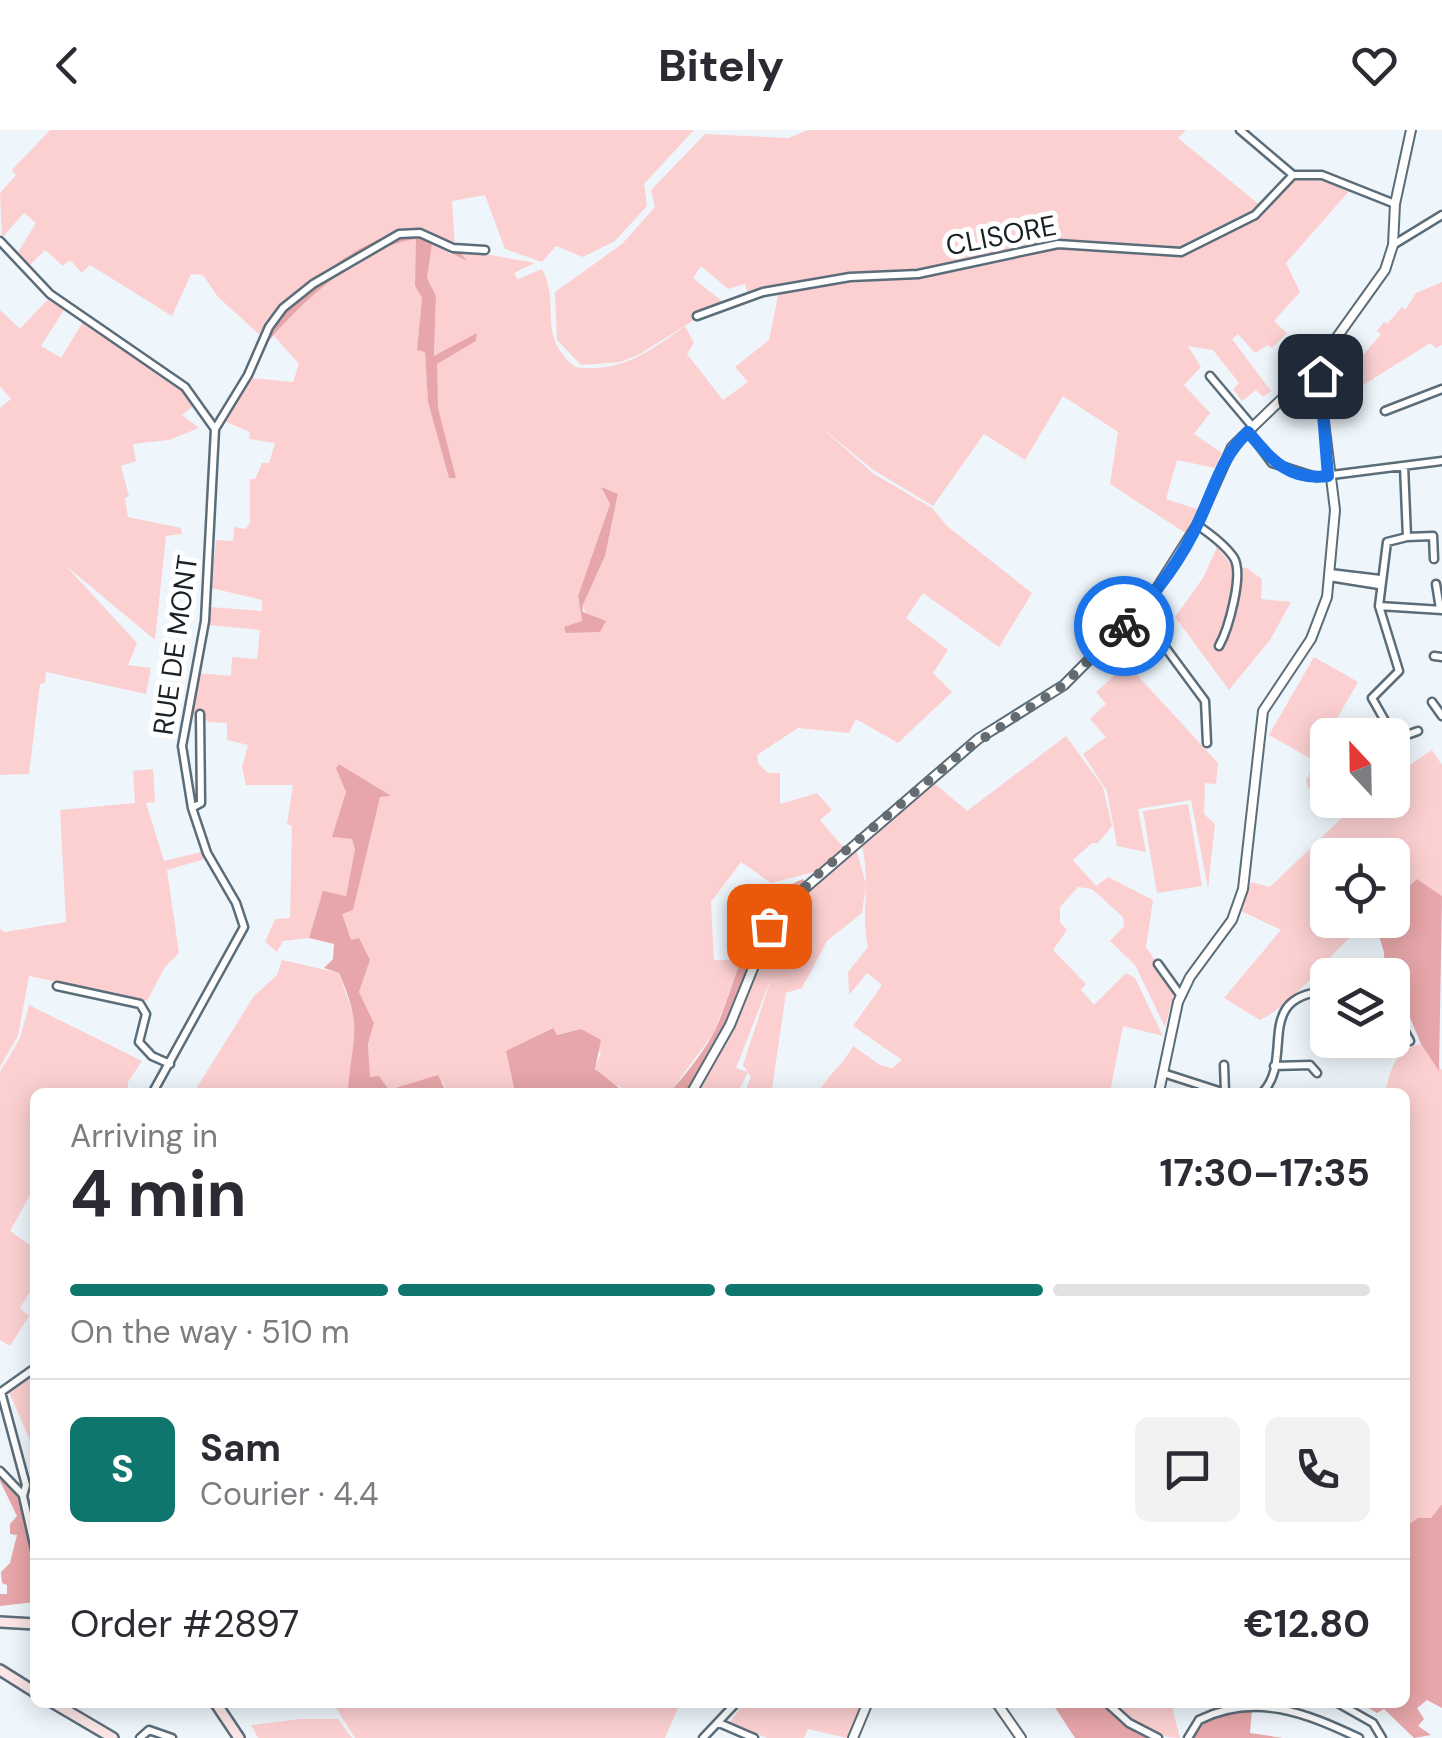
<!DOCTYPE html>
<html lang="en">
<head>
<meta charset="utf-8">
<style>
  :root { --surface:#fff; --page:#f2f2f3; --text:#2b2b33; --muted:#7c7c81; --line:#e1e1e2; --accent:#0f766e }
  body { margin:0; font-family:"DM Sans",sans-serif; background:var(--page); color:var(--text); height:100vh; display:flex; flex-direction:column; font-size:38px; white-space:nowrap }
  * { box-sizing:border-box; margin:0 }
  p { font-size:32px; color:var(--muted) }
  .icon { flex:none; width:55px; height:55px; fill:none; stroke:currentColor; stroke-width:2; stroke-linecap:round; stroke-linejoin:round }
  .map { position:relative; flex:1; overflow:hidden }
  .drawer { position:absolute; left:30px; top:958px; width:1380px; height:620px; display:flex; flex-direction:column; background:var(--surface); border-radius:15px; box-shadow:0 5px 25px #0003 }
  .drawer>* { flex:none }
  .needle { width:65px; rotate:338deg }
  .buttons { position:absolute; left:1310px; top:588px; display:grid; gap:20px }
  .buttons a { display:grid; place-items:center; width:100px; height:100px; border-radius:15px; background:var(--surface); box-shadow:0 5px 25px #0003; font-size:50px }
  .pin { position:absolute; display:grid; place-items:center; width:85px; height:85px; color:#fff; margin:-42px; border-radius:20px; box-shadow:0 5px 15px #0006 }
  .courier { position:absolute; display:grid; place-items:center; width:100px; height:100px; margin:-50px; border:8px solid #1a73e8; border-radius:50%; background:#fff; color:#222; box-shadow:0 2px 12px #0007 }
  .overview em { font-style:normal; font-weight:700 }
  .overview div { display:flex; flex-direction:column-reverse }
  .overview { display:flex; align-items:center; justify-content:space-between; height:170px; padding:0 40px }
  h1 { font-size:65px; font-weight:700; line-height:75px }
  .bar { display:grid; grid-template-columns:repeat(4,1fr); gap:15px 10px; align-content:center; height:120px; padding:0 40px }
  .bar i { height:12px; border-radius:8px; background:var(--line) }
  .bar .active { background:var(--accent) }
  .bar p { grid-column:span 4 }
  .line { display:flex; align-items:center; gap:25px; padding:0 40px; border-top:2px solid var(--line) }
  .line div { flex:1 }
  .round { display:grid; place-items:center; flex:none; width:105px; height:105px; border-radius:15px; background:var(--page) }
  header { display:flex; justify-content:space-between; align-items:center; height:130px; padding:0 40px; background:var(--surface); font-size:45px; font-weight:700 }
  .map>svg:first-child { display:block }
  .green { fill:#fcd0d1; fill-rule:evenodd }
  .forest { fill:#e7a6a9 }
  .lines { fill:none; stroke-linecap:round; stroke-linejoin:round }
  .minor-casing { stroke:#5b6d79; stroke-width:11 }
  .tertiary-casing { stroke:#5b6d79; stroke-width:12 }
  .secondary-casing { stroke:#5b6d79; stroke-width:14 }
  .minor { stroke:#fff; stroke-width:6 }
  .tertiary { stroke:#fff; stroke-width:8 }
  .secondary { stroke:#fbe5e6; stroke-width:9 }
  .done { stroke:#646c71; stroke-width:10; stroke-dasharray:0 18 }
  .route { stroke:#1a73e8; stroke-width:12 }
  .labels { text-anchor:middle; stroke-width:10; stroke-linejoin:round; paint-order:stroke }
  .street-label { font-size:28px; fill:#1a2126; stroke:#fff }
</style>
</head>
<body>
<header><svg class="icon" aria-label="back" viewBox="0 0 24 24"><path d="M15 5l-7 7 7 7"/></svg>Bitely<svg class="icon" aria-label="heart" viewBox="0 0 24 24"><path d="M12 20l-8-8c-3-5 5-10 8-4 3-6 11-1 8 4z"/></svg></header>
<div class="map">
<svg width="1442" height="1608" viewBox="0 0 1442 1608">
  <rect width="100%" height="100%" fill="#eef6fc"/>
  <path class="green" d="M 50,0 L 694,0 L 644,54 L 647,76 L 615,111 L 583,127 L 556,116 L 542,132 L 505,119 L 485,65 L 452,71 L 455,116 L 395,102 L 288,170 L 261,206 L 218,167 L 203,145 L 191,144 L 172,186 L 90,135 L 82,143 L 70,130 L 63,136 L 45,120 L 28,137 L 17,124 L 36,93 L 24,83 L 2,108 L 0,63 L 16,45 L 12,40 Z
    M 808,0 L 1186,0 L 1178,8 L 1261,76 L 1244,89 L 1173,122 L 1092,111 L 1053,114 L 913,142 L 851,144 L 748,164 L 745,154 L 728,159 L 701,136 L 693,148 L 723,172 L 638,225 L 620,232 L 581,235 L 557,210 L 555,162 L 622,114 L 655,77 L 651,60 L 705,4 L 788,8 Z
    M 1308,43 L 1351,59 L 1286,133 L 1300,162 L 1274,191 L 1287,203 L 1272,218 L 1268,215 L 1255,223 L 1238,204 L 1232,209 L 1271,261 L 1263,267 L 1256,260 L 1242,271 L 1233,259 L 1239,253 L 1213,220 L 1188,216 L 1201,237 L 1184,255 L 1210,283 L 1194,304 L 1222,323 L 1215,338 L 1177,330 L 1166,369 L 1200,380 L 1187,404 L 1110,354 L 1118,302 L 1063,266 L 1025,330 L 984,304 L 933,376 L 872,339 L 817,294 L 874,344 L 932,378 L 947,396 L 1032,463 L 999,517 L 923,463 L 906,488 L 948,520 L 933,543 L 952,562 L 898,613 L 856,589 L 849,603 L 798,598 L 757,625 L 758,633 L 768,643 L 780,643 L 780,674 L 817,663 L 832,680 L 820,690 L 844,718 L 818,741 L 771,753 L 741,732 L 711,772 L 714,830 L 742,830 L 713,904 L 670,962 C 638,962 618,964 595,938 L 601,923 L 581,899 L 556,905 L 552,898 L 507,921 L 515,962 L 446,962 L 443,952 L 389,960 L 370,948 L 368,914 L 374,893 L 359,862 L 370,830 L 351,811 L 341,783 L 380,667 L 390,666 L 339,634 L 337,638 L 346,662 L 333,707 L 353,709 L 355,719 L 346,766 L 323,762 L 309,808 L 283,811 L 277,822 L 265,812 L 275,789 L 290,788 L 292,696 L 287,694 L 293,655 L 246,655 L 242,637 L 248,615 L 227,610 L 227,593 L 209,592 L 190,581 L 199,543 L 231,546 L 232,527 L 257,529 L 260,500 L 208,495 L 210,477 L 262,481 L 262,470 L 211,458 L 216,410 L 233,411 L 234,397 L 246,399 L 250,392 L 250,349 L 255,349 L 262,333 L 269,333 L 275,313 L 249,309 L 250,302 L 224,291 L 250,248 L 293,252 L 299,234 L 274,206 C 305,167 366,115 417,108 L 415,156 L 422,168 L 417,220 L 425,221 L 428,272 L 449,347 L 455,348 L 438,278 L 436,234 L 476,211 L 477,204 L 434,227 L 436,166 L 427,148 L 431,112 L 452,125 L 457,119 L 535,133 L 514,143 L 518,149 L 542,139 C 562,177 535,203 575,237 C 619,244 651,221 685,196 L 694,213 L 687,224 L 723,270 L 748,252 L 735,237 L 769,210 L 779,161 L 852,148 L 913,146 L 1073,115 L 1179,125 L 1253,89 L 1291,49 ZM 602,359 L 618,365 L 605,426 L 582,477 L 600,501 L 582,492 L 578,466 L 610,374 Z
    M 1442,152 L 1442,215 L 1436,218 L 1430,213 L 1357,259 L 1353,237 L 1381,204 L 1377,201 L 1384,192 L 1387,194 L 1402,177 L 1405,180 L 1416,163 Z
    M 50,167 L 65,178 L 41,216 L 61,228 L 84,190 L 183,260 L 196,274 L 182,285 L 199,298 L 169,310 L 133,314 L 136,331 L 121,336 L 129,366 L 125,368 L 128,387 L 181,398 L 182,404 L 166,406 L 155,510 L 65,435 L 137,513 L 128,535 L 151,538 L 146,564 L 46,542 L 45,553 L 40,554 L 29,644 L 0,645 L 0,278 L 11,269 L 0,256 L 0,180 L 20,199 Z
    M 1217,417 L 1233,437 L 1247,438 L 1262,449 L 1261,469 L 1291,472 L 1270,510 L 1229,560 L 1175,487 L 1203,448 Z
    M 1314,527 L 1358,552 L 1313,630 L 1269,605 Z
    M 1127,534 L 1218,633 L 1216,654 L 1205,653 L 1204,684 L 1215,694 L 1208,759 L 1191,670 L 1138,679 L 1146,722 L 1117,716 L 1107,661 L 1083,624 L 1106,607 L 1090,589 L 1106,574 L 1096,562 Z
    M 1066,606 L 1103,657 L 1112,696 L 1098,713 L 1092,713 L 1073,730 L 1096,756 L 1108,747 L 1153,770 L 1146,817 L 1175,860 L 1165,897 L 1135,835 L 1110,811 L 1124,796 L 1123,787 L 1092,759 L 1078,757 L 1060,777 L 1060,792 L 1067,800 L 1053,820 L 1086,854 L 1081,860 L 1094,875 L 1126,843 L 1135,848 L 1163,906 L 1123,896 L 1110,962 L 819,962 C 829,943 843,935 853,916 L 880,935 L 892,938 L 902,930 L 853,896 L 882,855 L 867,843 L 849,865 L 848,842 L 868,817 C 860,782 872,750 861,714 L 934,653 L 967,681 Z
    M 1327,612 L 1328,670 L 1392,670 L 1393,646 L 1432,620 L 1442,635 L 1442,766 L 1417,749 L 1393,771 L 1392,725 L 1328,725 L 1328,790 L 1370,790 C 1330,820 1304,867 1260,890 L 1224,868 L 1281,800 L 1241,781 L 1251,752 L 1270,757 L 1346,684 L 1325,682 L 1323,670 L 1308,658 L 1306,650 Z
    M 153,639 L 155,672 L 146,673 L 164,731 L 201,722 L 205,729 L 167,740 L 179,823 L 165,837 L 147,871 L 29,846 L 18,906 L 0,937 L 0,798 L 4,802 L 66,792 L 60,680 L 135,673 L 133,641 Z
    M 1188,674 L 1202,756 L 1157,763 L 1143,681 Z
    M 856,719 L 866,754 L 862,783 L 827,811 L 802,858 L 786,863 L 772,959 L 783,962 L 745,962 L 751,947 L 743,935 L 772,846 L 736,938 L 748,942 L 738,962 L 699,962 C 722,923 736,884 753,843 C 773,793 814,751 856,719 Z
    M 282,830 L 339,843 L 358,898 L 348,958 L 354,962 L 194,962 L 254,866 L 277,845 Z
    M 29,875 L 142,931 L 128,952 L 128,962 L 35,962 L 35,1056 L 10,1101 L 35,1119 L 35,1154 L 20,1178 L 29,1186 L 10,1216 L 0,1210 L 0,942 L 20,908 Z
    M 1421,914 L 1442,940 L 1442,1374 L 1431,1388 L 1418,1388 L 1405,1397 L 1405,962 L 1385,962 C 1391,940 1395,918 1421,914 Z
    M 35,1242 L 35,1322 L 9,1262 Z
    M 333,1573 L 680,1573 L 665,1608 L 355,1608 Z
    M 744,1573 L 744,1572 L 862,1573 L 847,1608 L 808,1599 L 804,1608 L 767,1608 L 730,1592 Z
    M 1107,1573 L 1171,1573 L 1180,1608 C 1151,1608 1128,1590 1107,1573 Z
    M 301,1589 L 338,1589 L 352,1608 L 258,1608 L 251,1595 Z"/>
  <path class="forest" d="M 414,100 L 457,119 L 467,131 L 432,113 L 427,148 L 436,166 L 434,226 L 477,203 L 476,211 L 437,234 L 438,278 L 456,348 L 449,348 L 428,272 L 425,222 L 417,220 L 422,168 L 415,156 L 416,109 C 362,116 302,171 268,212 L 261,206 C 292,165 361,104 414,100 Z
    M 601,357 L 618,364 L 605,426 L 582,477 L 583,482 L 606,491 L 600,502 L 566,503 L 564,497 L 582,491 L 578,466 L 610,374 Z
    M 339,634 L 391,666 L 380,667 L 353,780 L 342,784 L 351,810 L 359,808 L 370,830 L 359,862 L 374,893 L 368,914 L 370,947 L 379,946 L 389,960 L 438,945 L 446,962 L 354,962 L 348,959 C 353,903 363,898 339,843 L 324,838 L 333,829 L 334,814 L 309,808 L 323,761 L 346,766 L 355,719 L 352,709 L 332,707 L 346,662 L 336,638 Z
    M 803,749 L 805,753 L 768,788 L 718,913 L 689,962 L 670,962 C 685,945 700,927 712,906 C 736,861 748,770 803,749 Z
    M 1417,749 L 1442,766 L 1439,941 L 1421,914 L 1392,845 L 1385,844 L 1384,822 L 1374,790 L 1392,790 L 1393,771 Z
    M 553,898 L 557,905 L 581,899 L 601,910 L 595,939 L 624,962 L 515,962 L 506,921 Z
    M 3,1346 C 32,1377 35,1431 35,1472 L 0,1476 L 0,1464 L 7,1464 L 7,1455 L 2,1453 L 1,1442 L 10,1433 L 17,1405 L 10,1404 L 10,1394 L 17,1386 L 0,1351 Z
    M 1442,1374 L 1442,1578 L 1427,1570 L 1417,1578 L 1424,1589 L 1418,1596 L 1431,1605 L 1414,1608 L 1384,1579 L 1377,1583 L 1361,1573 L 1405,1572 L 1405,1397 L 1418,1388 L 1431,1388 Z
    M 1052,1573 L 1078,1573 L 1082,1578 L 1102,1573 L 1132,1597 L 1154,1608 L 1075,1608 Z
    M 1252,1579 L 1250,1603 L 1283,1608 L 1193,1608 C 1200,1582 1228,1583 1252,1579 Z"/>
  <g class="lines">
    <g class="minor-casing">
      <path id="minor" d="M 1240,0 L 1293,45
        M 1293,45 L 1322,45 L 1395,74
        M 0,111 L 50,164 L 185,257 L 215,299 L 205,491 L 182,616 L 192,678 L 207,723 L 236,773 L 244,797 L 153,962
        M 1393,115 L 1442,85
        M 697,186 L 763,162 L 850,147 L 918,144 L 1058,114 L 1181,122 L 1255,85 L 1293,45
        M 1210,246 L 1253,297
        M 1385,281 L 1442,259
        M 215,299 L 248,245 L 269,197 L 283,178 L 313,154 L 399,104 L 420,103 L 453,118 L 485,120
        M 1249,302 L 1272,333 L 1316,347 L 1442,331
        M 1197,395 C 1209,403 1226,416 1234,428 C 1244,445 1228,500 1219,516
        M 1407,407 L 1433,406 L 1434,429
        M 1330,443 L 1380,449
        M 1329,447 L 1379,455
        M 1436,454 L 1440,479
        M 1146,473 L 1165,517 L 1205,571 L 1207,613
        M 1379,476 L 1442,480
        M 1434,526 L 1442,527
        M 1432,572 L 1442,586
        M 1404,606 L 1418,601
        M 1392,615 L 1404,606 L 1389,598 L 1372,568 L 1399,541 L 1379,476 L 1387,412 L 1407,407 L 1404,336
        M 192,678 L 201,673 L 200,584
        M 1158,834 L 1181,866
        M 57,856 L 140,874 L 146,884 L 139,912 L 152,926 L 170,934
        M 1313,863 L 1328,882
        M 1392,878 L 1410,911
        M 1224,935 L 1225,962
        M 1274,936 L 1310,935 L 1317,943
        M 1163,943 L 1222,962
        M 1263,962 C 1295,928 1252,865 1328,861
        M 1,1262 L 26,1355 L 23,1366 L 35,1419
        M 1,1262 L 35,1238
        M 0,1341 L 23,1365
        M 1106,1572 L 1129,1593 L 1158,1608
        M 1336,1572 L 1373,1593 L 1382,1608
        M 719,1593 L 754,1608
        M 140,1608 L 149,1600 L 172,1608
        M 703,1608 L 737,1572
        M 1188,1608 L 1199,1590 C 1255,1562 1306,1583 1359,1608"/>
    </g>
    <g class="tertiary-casing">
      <path id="tertiary" d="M 692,962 L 730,895 L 775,784 L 978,609 L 1064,555 L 1152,466 L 1197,395 L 1232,317 L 1317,235 L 1385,140 L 1393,115 L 1395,74 L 1411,0
        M 1159,962 L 1178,872 L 1190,847 L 1232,790 L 1243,759 L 1263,581 L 1311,509 L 1327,467 L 1335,380 L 1317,235
        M 996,1572 L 1021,1608
        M 853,1608 L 868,1572"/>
    </g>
    <g class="secondary-casing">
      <path id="secondary" d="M 0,1492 L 35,1494
        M 0,1540 L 35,1562
        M 52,1572 L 113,1608
        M 215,1572 L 239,1608"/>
    </g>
    <use href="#minor" class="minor"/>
    <use href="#tertiary" class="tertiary"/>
    <use href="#secondary" class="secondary"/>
  </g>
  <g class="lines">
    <path class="done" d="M 769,796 L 816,746 L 961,623 L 1061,557 L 1124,496"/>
    <path class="route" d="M 1124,496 C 1155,465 1182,429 1200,389 C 1215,356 1222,326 1248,302 C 1271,329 1288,351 1328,346 L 1320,246"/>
  </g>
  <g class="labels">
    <g class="street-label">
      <text transform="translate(1001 105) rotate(-11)" y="10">CLISORE</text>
      <text transform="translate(175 515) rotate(-82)" y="10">RUE DE MONT</text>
    </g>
  </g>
</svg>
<div class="buttons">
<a><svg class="needle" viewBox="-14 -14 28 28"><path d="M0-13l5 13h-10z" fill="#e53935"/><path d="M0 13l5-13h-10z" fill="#7c7c81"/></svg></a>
<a><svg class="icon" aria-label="locate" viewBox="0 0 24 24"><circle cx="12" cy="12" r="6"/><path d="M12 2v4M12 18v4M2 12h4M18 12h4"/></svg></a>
<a><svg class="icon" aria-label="layers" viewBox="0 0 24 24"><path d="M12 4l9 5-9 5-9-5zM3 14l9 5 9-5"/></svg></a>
</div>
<div class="pin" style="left:769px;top:796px;background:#ea580c"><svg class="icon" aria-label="bag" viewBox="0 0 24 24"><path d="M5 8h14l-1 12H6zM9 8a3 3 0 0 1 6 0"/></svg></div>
<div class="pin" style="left:1320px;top:246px;background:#1f2937"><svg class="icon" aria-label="home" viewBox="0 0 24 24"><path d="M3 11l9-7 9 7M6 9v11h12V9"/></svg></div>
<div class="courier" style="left:1124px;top:496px"><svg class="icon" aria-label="bike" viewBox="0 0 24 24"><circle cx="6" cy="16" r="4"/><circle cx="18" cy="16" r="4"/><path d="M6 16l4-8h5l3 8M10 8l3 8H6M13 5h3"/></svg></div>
<section class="drawer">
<div class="overview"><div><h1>4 min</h1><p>Arriving in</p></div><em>17:30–17:35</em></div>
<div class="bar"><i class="active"></i><i class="active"></i><i class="active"></i><i></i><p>On the way · 510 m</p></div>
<div class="line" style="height:180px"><b class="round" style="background:var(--accent);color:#fff">S</b><div><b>Sam</b><p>Courier · 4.4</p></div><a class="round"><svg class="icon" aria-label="chat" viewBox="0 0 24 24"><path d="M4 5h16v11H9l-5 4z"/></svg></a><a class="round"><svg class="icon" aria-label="phone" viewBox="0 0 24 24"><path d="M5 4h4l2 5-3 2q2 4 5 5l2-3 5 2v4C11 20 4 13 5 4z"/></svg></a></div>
<div class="line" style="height:130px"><div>Order #2897</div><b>€12.80</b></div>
</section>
</div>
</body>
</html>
